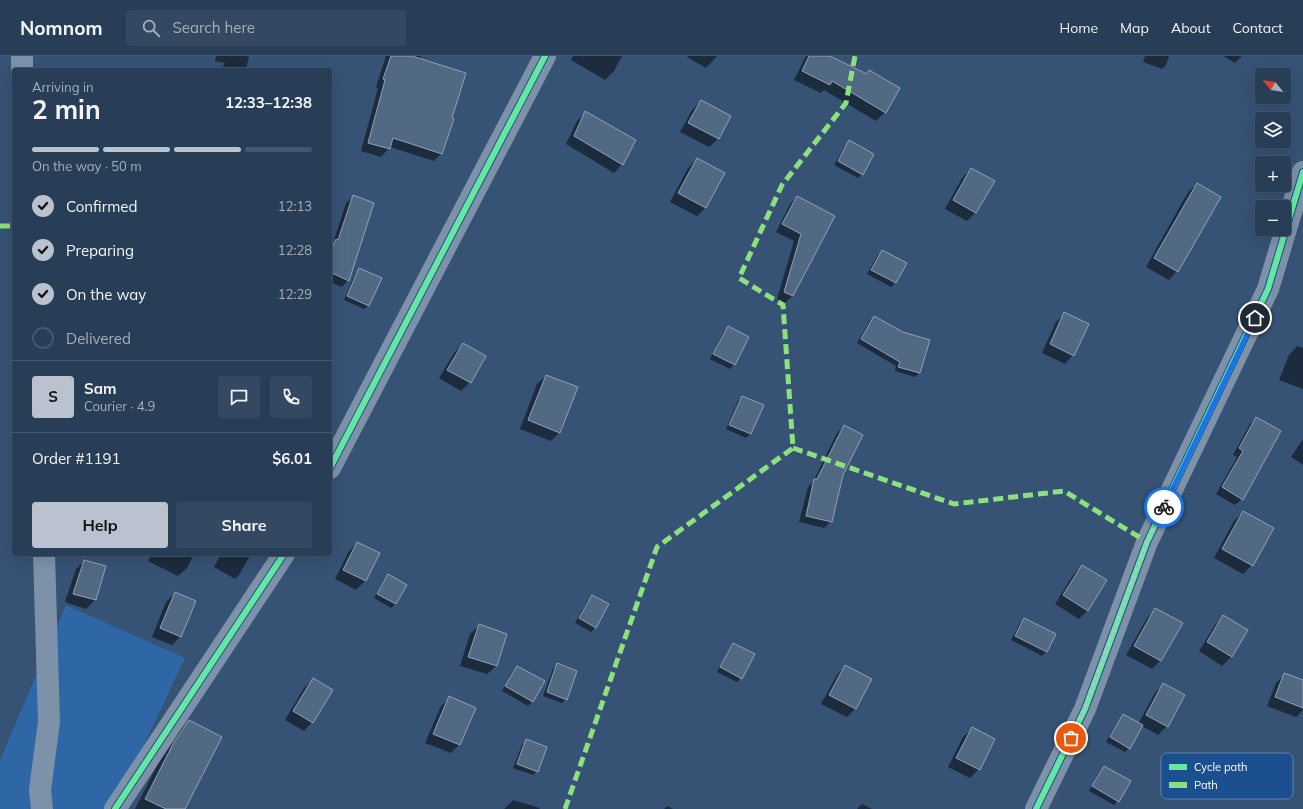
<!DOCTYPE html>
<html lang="en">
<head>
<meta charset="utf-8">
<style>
  :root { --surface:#283e57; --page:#344961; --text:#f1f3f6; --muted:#a5aeba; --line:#44576d; --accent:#b9c2ce }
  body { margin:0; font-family:Mulish,sans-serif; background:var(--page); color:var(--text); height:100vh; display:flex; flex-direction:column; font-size:15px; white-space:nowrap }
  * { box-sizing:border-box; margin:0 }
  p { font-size:13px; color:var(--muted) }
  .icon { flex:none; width:22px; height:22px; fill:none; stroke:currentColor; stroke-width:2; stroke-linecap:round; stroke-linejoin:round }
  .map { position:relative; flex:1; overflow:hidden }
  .panel { position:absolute; left:12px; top:12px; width:320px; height:488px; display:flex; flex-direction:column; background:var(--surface); border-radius:4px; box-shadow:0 4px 16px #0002,0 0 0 1px var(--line) }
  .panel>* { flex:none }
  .needle { width:26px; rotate:300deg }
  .buttons { position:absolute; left:1255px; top:12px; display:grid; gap:8px }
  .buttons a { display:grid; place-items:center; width:36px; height:36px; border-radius:4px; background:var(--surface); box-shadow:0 4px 16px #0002,0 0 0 1px var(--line); font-size:20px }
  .pin { position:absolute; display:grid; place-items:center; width:34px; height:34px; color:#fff; margin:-17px; border:2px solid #fff; border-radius:50%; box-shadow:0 1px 4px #0007 }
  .courier { position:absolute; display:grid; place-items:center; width:40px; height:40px; margin:-20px; border:3px solid #1a73e8; border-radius:50%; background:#fff; color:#222; box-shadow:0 1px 5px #0007 }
  .overview em { font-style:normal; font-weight:700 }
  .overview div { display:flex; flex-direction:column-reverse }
  .overview { display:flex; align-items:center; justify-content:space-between; height:68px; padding:0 20px }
  h1 { font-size:26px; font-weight:700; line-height:30px }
  .bar { display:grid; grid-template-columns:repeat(4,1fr); gap:6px 4px; align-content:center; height:48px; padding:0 20px }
  .bar i { height:5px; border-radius:3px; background:var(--line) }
  .bar .on { background:var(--accent) }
  .bar p { grid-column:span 4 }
  .line { display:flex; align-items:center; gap:10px; padding:0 20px; border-top:1px solid var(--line) }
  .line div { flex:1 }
  .round { display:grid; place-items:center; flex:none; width:42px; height:42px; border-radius:4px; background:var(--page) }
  ol { padding:0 20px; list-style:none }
  li { display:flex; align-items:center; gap:12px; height:44px }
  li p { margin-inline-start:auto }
  li .icon { padding:4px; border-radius:50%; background:var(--accent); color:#111; stroke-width:4 }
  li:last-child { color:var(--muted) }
  li i { width:22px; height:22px; border:2px solid var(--line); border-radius:50% }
  .cta { display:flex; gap:8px; margin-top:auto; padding:8px 20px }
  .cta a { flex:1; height:46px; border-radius:4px; background:var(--accent); color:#111; font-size:16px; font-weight:700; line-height:46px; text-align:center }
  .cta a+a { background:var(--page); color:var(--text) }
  header { display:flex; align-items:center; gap:24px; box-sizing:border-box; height:56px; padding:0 20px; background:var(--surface); border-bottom:1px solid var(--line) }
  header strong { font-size:19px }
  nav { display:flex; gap:22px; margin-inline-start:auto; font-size:14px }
  .search { width:280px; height:36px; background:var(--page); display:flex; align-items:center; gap:10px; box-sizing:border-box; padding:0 14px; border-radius:4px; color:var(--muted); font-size:15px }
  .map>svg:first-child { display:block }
  .green { fill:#2f66a5 }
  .shadow { fill:#0007 }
  .building { fill:#526984; stroke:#92a2b6 }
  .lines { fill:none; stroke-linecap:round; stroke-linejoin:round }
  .minor { stroke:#7d92a8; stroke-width:22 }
  .quiet { stroke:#8de07e; stroke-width:5; stroke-dasharray:10 5; stroke-linecap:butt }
  .cycleway-casing { stroke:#1b4f8f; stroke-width:8 }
  .cycleway { stroke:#66e7a1; stroke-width:6 }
  .done { stroke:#b9c2ce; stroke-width:4; stroke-dasharray:0 7.2 }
  .route { stroke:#1a73e8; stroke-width:5 }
  .key { fill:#1b4f8f; stroke:#5f84b1; stroke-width:1 }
  .key-label { font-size:11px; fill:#fff }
</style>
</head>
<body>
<header>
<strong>Nomnom</strong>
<div class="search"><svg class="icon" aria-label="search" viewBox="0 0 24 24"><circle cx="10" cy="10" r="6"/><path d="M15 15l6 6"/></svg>Search here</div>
<nav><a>Home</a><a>Map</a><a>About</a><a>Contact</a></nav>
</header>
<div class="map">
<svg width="1303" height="753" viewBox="0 0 1303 753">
  <rect width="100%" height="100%" fill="#365274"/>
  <path class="green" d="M 66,549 L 185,602 L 114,753 L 0,753 L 0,704 Z"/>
  <path class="shadow" d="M 216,0 L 249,0 L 246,14 L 221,14 L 225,7 L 215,5 Z
    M 386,0 L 421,0 L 420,3 L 442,97 L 434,105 L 390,91 L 381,101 L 361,95 L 378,32 L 376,31 Z
    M 573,0 L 622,0 L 614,15 L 605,24 L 571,4 Z
    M 688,0 L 717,0 L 706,12 L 687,1 Z
    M 806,0 L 827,0 L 866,19 L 870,15 L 885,56 L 876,65 L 824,34 L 821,37 L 794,24 Z
    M 1145,0 L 1169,0 L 1166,9 L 1162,13 L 1143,6 Z
    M 1223,0 L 1242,0 L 1235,7 Z
    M 701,45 L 730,61 L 718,83 L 709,91 L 680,76 L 692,54 Z
    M 586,56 L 622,108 L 614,117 L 566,88 L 577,65 Z
    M 850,86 L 862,118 L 858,122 L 834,109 L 845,90 Z
    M 697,103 L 706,151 L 697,160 L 670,146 L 688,112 Z
    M 971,113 L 975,157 L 967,165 L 945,153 L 962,122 Z
    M 1197,128 L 1177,215 L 1169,224 L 1146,211 L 1188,136 Z
    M 353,141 L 348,224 L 342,231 L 330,226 L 330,190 L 333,187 L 346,147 Z
    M 797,141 L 834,160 L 793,239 L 785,247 L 777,243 L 794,185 L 776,176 L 790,148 Z
    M 882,195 L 905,208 L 895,227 L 891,231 L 867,218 L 878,199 Z
    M 359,214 L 369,249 L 364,253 L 344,244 L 355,218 Z
    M 1065,257 L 1073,299 L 1065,308 L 1042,297 L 1056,266 Z
    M 874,261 L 903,277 L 929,285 L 919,317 L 915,321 L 895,315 L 896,310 L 857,287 L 870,265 Z
    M 728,271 L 748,281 L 734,309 L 730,313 L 710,303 L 724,275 Z
    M 463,288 L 470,326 L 461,335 L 439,322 L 454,297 Z
    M 1297,290 L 1303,292 L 1303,333 L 1279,324 L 1289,299 Z
    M 546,320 L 559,377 L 551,385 L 520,373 L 537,328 Z
    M 742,341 L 762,349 L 750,378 L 746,382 L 726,373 L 738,345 Z
    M 1256,362 L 1242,443 L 1235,449 L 1216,438 L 1237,401 L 1233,399 L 1250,368 Z
    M 844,370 L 842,418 L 831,465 L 824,472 L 799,466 L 808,431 L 813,426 L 837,377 Z
    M 1303,383 L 1303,409 L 1291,401 Z
    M 1243,456 L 1252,509 L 1243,518 L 1214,502 L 1234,465 Z
    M 357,487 L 378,497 L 365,525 L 356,534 L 335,523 L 349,495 Z
    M 152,498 L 194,498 L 187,512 L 178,520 L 148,505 Z
    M 221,498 L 251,498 L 239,519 L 235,523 L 214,511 Z
    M 84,505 L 105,511 L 95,544 L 86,553 L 65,546 L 76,513 Z
    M 1082,510 L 1088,554 L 1079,563 L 1055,548 L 1073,519 Z
    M 388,520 L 396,548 L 391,552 L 374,542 L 384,524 Z
    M 175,537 L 181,580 L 172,589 L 152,581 L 166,546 Z
    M 592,540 L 595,572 L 591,576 L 575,567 L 588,544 Z
    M 1156,553 L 1161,604 L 1152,613 L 1126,599 L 1147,562 Z
    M 1223,561 L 1247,575 L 1231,601 L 1222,610 L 1199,595 L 1215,569 Z
    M 1024,563 L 1055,578 L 1046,596 L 1042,600 L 1011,584 L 1020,567 Z
    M 479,570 L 506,578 L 496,610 L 487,618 L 460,610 L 470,578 Z
    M 733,588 L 741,622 L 737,626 L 717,616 L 729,593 Z
    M 557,608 L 566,643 L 562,647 L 543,640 L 553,613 Z
    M 845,610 L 855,653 L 847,661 L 821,648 L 837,619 Z
    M 517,611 L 543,626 L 532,646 L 528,650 L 502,635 L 513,615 Z
    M 1285,618 L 1303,625 L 1303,654 L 1296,661 L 1267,650 L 1276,627 Z
    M 313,623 L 312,666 L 304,675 L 285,664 L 304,632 Z
    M 1163,628 L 1167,670 L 1158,679 L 1142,670 L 1129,692 L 1125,696 L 1106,686 L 1119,664 L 1123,659 L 1138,668 L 1155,637 Z
    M 450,642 L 459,689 L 451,697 L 425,687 L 441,650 Z
    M 189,665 L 184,753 L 135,753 L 162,700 L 176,678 Z
    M 972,673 L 979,713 L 970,722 L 948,711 L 963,681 Z
    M 527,685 L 537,715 L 533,719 L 513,712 L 522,689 Z
    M 1104,711 L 1118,745 L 1114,749 L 1089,735 L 1100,715 Z
    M 513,744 L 540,752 L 539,753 L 504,753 Z
    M 862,748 L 872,753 L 857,753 Z
    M 667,750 L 673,753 L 664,753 Z"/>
  <path class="building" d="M 391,0 L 412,0 L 466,17 L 452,62 L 454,63 L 442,98 L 393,82 L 390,93 L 368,87 L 385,24 L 383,23 Z
    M 809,0 L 830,0 L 867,18 L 869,14 L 900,32 L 886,57 L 832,25 L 830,29 L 802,15 Z
    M 701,44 L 731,60 L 719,83 L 688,67 Z
    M 585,55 L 636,84 L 623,109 L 574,80 Z
    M 849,84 L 874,98 L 863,119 L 838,105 Z
    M 697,102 L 725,117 L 706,152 L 678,137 Z
    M 971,112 L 995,125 L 976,157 L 953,144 Z
    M 1197,127 L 1221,141 L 1178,216 L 1154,202 Z
    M 353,139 L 374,147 L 349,225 L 330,216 L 330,195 L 336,183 L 338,184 Z
    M 797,140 L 835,160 L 793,240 L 784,236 L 801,178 L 782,168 Z
    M 882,194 L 907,207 L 896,227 L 871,214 Z
    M 359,212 L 382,222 L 369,250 L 347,240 Z
    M 1064,256 L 1089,268 L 1074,300 L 1050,288 Z
    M 874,260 L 903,276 L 930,284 L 920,317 L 898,311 L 900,306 L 861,283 Z
    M 728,270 L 749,281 L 735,309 L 713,298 Z
    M 463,287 L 486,300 L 471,327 L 447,314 Z
    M 546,319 L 578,331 L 560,377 L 528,364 Z
    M 742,340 L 764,349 L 751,378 L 729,369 Z
    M 1256,361 L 1281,375 L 1243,444 L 1222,431 L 1243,395 L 1239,392 Z
    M 844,369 L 863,379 L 843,419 L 832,466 L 806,460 L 814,423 L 817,423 Z
    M 1243,455 L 1274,472 L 1253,510 L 1222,493 Z
    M 357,486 L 380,497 L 366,525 L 343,514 Z
    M 84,504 L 106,510 L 96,544 L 73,538 Z
    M 1082,509 L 1107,524 L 1088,555 L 1063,539 Z
    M 388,518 L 407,529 L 396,548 L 377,538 Z
    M 175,536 L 196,545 L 181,581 L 160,572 Z
    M 592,539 L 609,548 L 596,572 L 579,562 Z
    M 1155,552 L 1183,567 L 1161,605 L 1134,590 Z
    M 1223,559 L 1248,574 L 1232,601 L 1207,586 Z
    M 1024,562 L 1056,578 L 1047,596 L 1015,580 Z
    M 479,568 L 507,578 L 497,610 L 468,601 Z
    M 733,587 L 755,598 L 742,623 L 720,611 Z
    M 557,607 L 577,615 L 567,644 L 547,636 Z
    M 845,609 L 872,623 L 856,653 L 829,639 Z
    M 517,610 L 545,625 L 533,646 L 505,630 Z
    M 1284,617 L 1303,624 L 1303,652 L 1275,641 Z
    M 313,622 L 333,634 L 313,667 L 293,655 Z
    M 1163,627 L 1185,639 L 1168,671 L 1146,659 Z
    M 449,640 L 476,652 L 460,689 L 433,678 Z
    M 1123,658 L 1143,669 L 1130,693 L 1110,681 Z
    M 189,664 L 222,681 L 185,753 L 166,753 L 145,743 L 174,686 Z
    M 972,671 L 995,683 L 980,714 L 956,702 Z
    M 526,683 L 547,691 L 538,716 L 517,708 Z
    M 1104,710 L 1131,725 L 1119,746 L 1092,730 Z"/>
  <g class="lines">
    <path class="minor" d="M 22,0 L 22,14
      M 330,412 L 545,0
      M 42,753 L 40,734 L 49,666 L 44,498
      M 115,753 L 284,498
      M 1036,753 L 1085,653 L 1147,486 L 1268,233 L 1303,116"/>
    <path class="quiet" d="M 0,170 L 14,170
      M 793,392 L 954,448 L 1064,435 L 1147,486
      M 565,753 L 657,491 L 793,392 L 783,249 L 739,222 L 782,129 L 846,47 L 855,0"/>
    <g class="cycleway-casing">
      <path id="cycleway" d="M 330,412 L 545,0
        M 115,753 L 284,498
        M 1036,753 L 1085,653 L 1147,486 L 1268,233 L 1303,116"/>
    </g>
    <use href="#cycleway" class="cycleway"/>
  </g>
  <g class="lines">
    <path class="done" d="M 1071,682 L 1084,653 L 1147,486 L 1164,451"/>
    <path class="route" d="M 1164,451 L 1255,262"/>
  </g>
  <rect x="1161" y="697" width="132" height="46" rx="6" class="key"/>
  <rect x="1169" y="708" width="18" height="6" fill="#66e7a1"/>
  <rect x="1169" y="726" width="18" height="6" fill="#8de07e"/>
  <g class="key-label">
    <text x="1194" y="715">Cycle path</text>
    <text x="1194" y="733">Path</text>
  </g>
</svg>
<div class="buttons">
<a><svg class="needle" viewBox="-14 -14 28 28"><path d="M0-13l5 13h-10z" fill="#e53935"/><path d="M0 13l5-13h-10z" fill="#a5aeba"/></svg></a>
<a><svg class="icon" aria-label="layers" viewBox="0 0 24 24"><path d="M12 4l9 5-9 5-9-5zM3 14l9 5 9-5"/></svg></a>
<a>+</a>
<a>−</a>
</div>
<div class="pin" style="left:1071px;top:682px;background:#ea580c"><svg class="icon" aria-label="bag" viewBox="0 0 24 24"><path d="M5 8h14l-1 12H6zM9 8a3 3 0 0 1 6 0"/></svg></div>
<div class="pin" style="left:1255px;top:262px;background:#1f2937"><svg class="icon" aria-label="home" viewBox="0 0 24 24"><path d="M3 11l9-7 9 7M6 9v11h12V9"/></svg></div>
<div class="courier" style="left:1164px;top:451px"><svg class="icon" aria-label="bike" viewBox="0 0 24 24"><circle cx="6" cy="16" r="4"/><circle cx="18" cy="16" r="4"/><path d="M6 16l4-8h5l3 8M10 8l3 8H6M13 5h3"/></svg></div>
<section class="panel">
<div class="overview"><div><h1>2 min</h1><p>Arriving in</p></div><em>12:33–12:38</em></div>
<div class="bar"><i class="on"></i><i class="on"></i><i class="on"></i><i></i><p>On the way · 50 m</p></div>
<ol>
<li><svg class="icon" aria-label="check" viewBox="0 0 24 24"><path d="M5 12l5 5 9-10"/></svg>Confirmed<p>12:13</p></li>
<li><svg class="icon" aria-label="check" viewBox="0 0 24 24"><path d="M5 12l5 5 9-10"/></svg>Preparing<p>12:28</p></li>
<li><svg class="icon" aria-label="check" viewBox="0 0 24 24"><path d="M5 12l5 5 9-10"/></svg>On the way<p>12:29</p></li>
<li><i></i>Delivered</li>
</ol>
<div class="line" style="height:72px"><b class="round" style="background:var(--accent);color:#111">S</b><div><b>Sam</b><p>Courier · 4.9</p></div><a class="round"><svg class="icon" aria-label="chat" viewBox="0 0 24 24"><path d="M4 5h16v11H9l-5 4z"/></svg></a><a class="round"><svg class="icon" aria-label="phone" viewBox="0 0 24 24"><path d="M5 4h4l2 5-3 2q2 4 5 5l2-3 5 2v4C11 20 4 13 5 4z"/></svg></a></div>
<div class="line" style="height:52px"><div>Order #1191</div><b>$6.01</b></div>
<div class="cta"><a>Help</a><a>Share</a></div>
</section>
</div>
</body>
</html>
